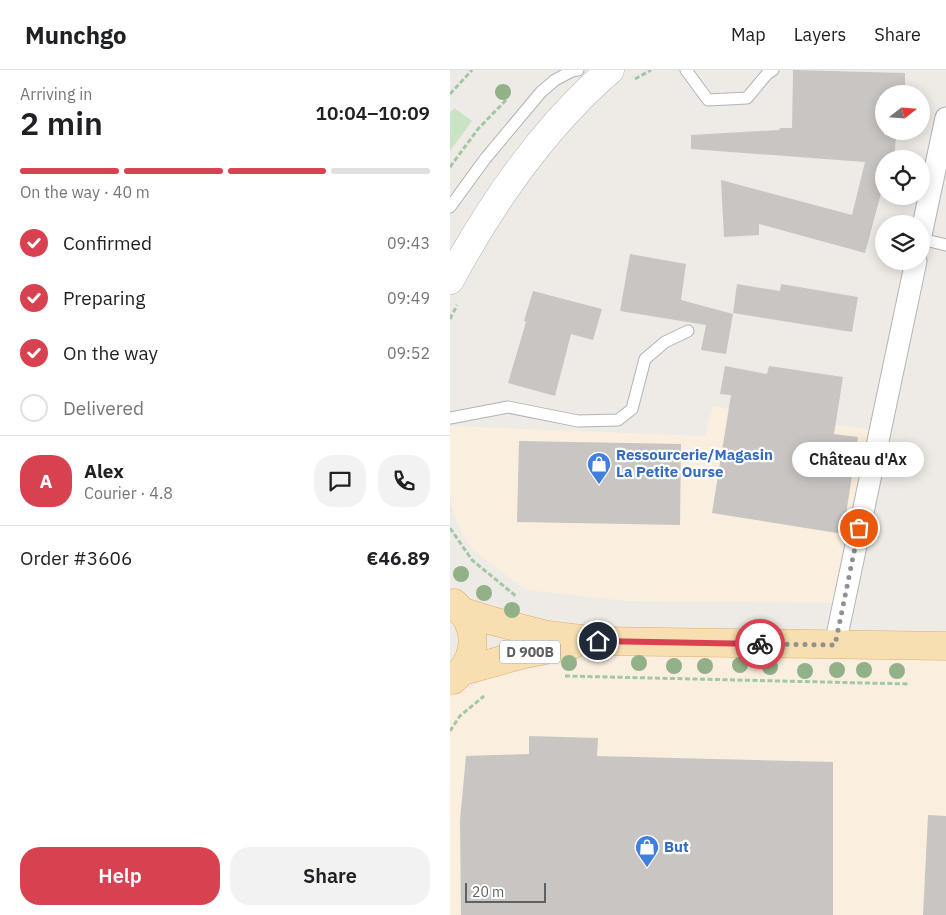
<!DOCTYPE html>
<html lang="en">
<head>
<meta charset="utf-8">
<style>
  :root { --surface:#fff; --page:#f2f2f2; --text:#202124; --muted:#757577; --line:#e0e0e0; --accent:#d74150 }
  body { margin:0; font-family:"IBM Plex Sans",sans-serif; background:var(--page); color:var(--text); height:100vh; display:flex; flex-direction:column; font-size:19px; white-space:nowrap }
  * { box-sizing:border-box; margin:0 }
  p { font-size:16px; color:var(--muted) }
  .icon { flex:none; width:28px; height:28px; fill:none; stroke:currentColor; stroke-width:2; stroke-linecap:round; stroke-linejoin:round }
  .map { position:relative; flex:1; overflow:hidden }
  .sheet { display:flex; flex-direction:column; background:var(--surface); width:450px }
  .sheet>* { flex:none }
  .needle { width:32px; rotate:73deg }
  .controls { position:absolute; left:425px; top:15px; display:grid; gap:10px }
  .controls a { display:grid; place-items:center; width:55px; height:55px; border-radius:50%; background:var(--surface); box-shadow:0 2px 12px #0003; font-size:25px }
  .scale { position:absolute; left:15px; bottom:12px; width:81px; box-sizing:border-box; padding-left:5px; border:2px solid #5d6164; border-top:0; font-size:14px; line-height:18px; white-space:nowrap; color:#5d6164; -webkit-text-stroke:4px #fff; paint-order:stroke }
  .pin { position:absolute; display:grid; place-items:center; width:42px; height:42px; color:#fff; margin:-21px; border:2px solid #fff; border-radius:50%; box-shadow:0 1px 5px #0007 }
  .courier { position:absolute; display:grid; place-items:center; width:50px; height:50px; margin:-25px; border:4px solid #d74150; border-radius:50%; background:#fff; color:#222; box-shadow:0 1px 6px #0007 }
  .bubble { position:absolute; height:35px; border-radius:18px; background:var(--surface); box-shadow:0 2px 12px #0003; font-size:16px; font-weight:600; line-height:35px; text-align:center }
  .summary em { font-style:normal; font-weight:600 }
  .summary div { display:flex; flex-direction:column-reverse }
  .summary { display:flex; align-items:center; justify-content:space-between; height:85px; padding:0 20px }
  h1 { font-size:32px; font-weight:600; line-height:38px }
  .bar { display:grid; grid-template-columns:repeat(4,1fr); gap:8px 5px; align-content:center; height:60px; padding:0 20px }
  .bar i { height:6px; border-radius:4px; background:var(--line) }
  .bar .on { background:var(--accent) }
  .bar p { grid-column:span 4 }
  .line { display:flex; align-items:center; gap:12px; padding:0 20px; border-top:1px solid var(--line) }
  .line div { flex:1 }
  .round { display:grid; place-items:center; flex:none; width:52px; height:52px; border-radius:20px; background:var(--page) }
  ol { padding:0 20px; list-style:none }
  li { display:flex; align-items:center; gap:15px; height:55px }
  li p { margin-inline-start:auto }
  li .icon { padding:5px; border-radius:50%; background:var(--accent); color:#fff; stroke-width:4 }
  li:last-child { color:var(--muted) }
  li i { width:28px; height:28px; border:2px solid var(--line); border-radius:50% }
  .primary-button { display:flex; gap:10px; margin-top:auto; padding:10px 20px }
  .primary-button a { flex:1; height:58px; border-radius:20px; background:var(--accent); color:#fff; font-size:20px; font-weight:600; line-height:58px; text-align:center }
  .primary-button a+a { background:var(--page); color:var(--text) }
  header { display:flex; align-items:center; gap:30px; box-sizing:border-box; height:70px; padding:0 25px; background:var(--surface); border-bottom:1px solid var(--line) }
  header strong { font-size:24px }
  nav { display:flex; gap:28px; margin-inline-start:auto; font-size:18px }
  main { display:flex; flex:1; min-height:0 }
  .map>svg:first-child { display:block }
  .commercial { fill:#faefde }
  .green { fill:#cae3c4 }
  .building { fill:#c9c5c2 }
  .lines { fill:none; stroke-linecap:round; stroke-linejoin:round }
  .service-casing { stroke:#b0b3b6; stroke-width:13 }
  .minor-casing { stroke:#b0b3b6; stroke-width:23 }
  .tertiary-casing { stroke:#b0b3b6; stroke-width:29 }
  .primary-casing { stroke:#e3ab69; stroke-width:29 }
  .path { stroke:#a1c8a5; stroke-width:3; stroke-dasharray:5 2.5; stroke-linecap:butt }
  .service { stroke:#fff; stroke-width:11 }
  .minor { stroke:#fff; stroke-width:21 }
  .tertiary { stroke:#fff; stroke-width:28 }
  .primary { stroke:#f7dfb1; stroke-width:28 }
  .tree { fill:#92b189 }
  .done { stroke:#909191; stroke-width:5; stroke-dasharray:0 9 }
  .route { stroke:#d74150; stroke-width:6 }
  .labels { text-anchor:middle; stroke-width:4.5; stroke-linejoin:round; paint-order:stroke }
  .shield { fill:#fff; stroke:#8e9092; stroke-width:1 }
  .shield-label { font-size:14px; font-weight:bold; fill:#5d6164 }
  .shop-label { font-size:15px; font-weight:bold; fill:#366cbe; stroke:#fff; text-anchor:start }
</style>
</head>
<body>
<header>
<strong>Munchgo</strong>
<nav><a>Map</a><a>Layers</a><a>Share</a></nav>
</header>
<main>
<section class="sheet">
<div class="summary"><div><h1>2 min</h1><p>Arriving in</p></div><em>10:04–10:09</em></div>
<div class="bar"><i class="on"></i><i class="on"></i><i class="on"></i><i></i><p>On the way · 40 m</p></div>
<ol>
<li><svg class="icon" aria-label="check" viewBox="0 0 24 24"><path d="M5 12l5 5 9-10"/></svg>Confirmed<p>09:43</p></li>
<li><svg class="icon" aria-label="check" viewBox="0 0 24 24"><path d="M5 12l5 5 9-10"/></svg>Preparing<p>09:49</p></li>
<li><svg class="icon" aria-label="check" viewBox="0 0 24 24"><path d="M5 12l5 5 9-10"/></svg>On the way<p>09:52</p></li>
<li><i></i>Delivered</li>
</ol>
<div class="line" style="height:90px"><b class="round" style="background:var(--accent);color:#fff">A</b><div><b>Alex</b><p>Courier · 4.8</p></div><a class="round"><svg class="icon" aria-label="chat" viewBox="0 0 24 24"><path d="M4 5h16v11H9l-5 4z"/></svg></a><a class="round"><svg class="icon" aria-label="phone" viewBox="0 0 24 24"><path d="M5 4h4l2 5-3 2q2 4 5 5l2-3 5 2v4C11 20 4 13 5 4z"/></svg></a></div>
<div class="line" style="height:65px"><div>Order #3606</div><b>€46.89</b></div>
<div class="primary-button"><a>Help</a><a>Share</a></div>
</section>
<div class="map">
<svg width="496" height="845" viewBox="0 0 496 845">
  <rect width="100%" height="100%" fill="#eeeae5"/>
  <path class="commercial" d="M 263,336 L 420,360 L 385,533 L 175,531 L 76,520 L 23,480 L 10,460 L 1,434 L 0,424 L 0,356 L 255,366 Z
    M 173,583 L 496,585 L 496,845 L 0,845 L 0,619 L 22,618 L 35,607 Z"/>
  <path class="green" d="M 4,38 L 22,51 L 0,81 L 0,43 Z"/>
  <path class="building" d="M 343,0 L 455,3 L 455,24 L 434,24 L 434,65 L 446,66 L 444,89 L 434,89 L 434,112 L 415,183 L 309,154 L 309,165 L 274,167 L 271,110 L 402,145 L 415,92 L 241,79 L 241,65 L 329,60 L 330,58 L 342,58 Z
    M 180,184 L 236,194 L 231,230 L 283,244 L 276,284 L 251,280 L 256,255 L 170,241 Z
    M 287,214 L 330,221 L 331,214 L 408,227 L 402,262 L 283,243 Z
    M 83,221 L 152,239 L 143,270 L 121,264 L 105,326 L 58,313 L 76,252 L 74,251 Z
    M 275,296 L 317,304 L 319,296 L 393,307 L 384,364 L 408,367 L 393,464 L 262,443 L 281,325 L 270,324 Z
    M 69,371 L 231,374 L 230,455 L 67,452 Z
    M 79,666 L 148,668 L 147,686 L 383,692 L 383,845 L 11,845 L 10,750 L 16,686 L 79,684 Z
    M 478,745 L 496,746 L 496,845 L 473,845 Z"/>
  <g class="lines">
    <g class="service-casing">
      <path id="service" d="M 236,0 L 258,30 L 297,28 L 317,4 L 323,0
        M 0,137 L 35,89 L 91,22 L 105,10 L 122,1 L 128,0
        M 471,169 L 496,175
        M 0,348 L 58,337 L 128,351 L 168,350 L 182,339 L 195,289 L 215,272 L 238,261"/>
    </g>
    <g class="minor-casing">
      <path id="minor" d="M 471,165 L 496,48
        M 385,575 L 466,191"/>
    </g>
    <g class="tertiary-casing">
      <path id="tertiary" d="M 0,210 C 42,132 93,58 160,0"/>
    </g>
    <g class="primary-casing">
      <path id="primary" d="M 14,542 L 39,550 L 97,565 L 148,571 L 496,576
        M 13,601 L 74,584 L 122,575
        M 3,610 C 29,586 29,557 4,533"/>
    </g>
    <path class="path" d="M 185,9 L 201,0
      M 0,24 L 22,0
      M 0,97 L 28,59 L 57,29
      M 0,249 L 7,235
      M 0,458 L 22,490 L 67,527
      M 115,606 L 459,614
      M 0,661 L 10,646 L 34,626"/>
    <use href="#service" class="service"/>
    <use href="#minor" class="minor"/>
    <use href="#tertiary" class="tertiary"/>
    <use href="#primary" class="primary"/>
  </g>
  <g class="tree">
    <circle cx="53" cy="22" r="8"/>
    <circle cx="11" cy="504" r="8"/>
    <circle cx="34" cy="523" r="8"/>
    <circle cx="62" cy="540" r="8"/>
    <circle cx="119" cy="593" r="8"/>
    <circle cx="189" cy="593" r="8"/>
    <circle cx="290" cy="595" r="8"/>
    <circle cx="224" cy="596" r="8"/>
    <circle cx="255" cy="596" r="8"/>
    <circle cx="320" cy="597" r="8"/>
    <circle cx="387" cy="600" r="8"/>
    <circle cx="414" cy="600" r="8"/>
    <circle cx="355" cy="601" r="8"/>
    <circle cx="447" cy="601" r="8"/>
  </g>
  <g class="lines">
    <path class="done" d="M 310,574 L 385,575 L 409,458"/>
    <path class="route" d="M 148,571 L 310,574"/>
  </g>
  <defs>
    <g id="shop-pin" transform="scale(1.25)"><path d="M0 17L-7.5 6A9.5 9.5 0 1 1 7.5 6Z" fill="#3f7fe0" stroke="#fff"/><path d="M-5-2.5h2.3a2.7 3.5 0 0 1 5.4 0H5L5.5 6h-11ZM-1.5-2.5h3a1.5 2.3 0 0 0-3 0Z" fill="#fff"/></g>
  </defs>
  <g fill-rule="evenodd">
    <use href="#shop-pin" x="149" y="394"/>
    <use href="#shop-pin" x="197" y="777"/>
  </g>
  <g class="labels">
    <rect class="shield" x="50" y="570.5" width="60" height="23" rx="4"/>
    <g class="shield-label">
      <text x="80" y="587">D 900B</text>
    </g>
    <g class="shop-label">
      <text x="166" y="390">Ressourcerie/Magasin<tspan x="166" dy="17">La Petite Ourse</tspan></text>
      <text x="214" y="782">But</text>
    </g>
  </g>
</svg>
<div class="controls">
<a><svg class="needle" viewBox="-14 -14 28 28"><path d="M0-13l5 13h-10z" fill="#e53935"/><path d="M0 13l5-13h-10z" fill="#757577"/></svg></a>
<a><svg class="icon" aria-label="locate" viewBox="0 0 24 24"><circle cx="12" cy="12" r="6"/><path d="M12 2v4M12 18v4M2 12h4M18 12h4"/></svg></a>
<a><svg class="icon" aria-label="layers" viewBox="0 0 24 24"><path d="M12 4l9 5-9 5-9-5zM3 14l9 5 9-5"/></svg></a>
</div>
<div class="scale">20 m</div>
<div class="pin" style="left:409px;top:458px;background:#ea580c"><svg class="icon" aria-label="bag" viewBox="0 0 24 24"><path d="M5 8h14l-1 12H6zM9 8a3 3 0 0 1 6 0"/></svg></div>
<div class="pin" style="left:148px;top:571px;background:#1f2937"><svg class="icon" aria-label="home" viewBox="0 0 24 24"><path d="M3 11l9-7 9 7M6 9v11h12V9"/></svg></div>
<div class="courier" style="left:310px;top:574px"><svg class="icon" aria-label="bike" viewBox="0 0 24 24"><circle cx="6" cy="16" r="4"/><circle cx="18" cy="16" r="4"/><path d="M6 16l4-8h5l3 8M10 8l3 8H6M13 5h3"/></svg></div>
<div class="bubble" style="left:342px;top:372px;width:132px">Château d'Ax</div>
</div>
</main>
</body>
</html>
